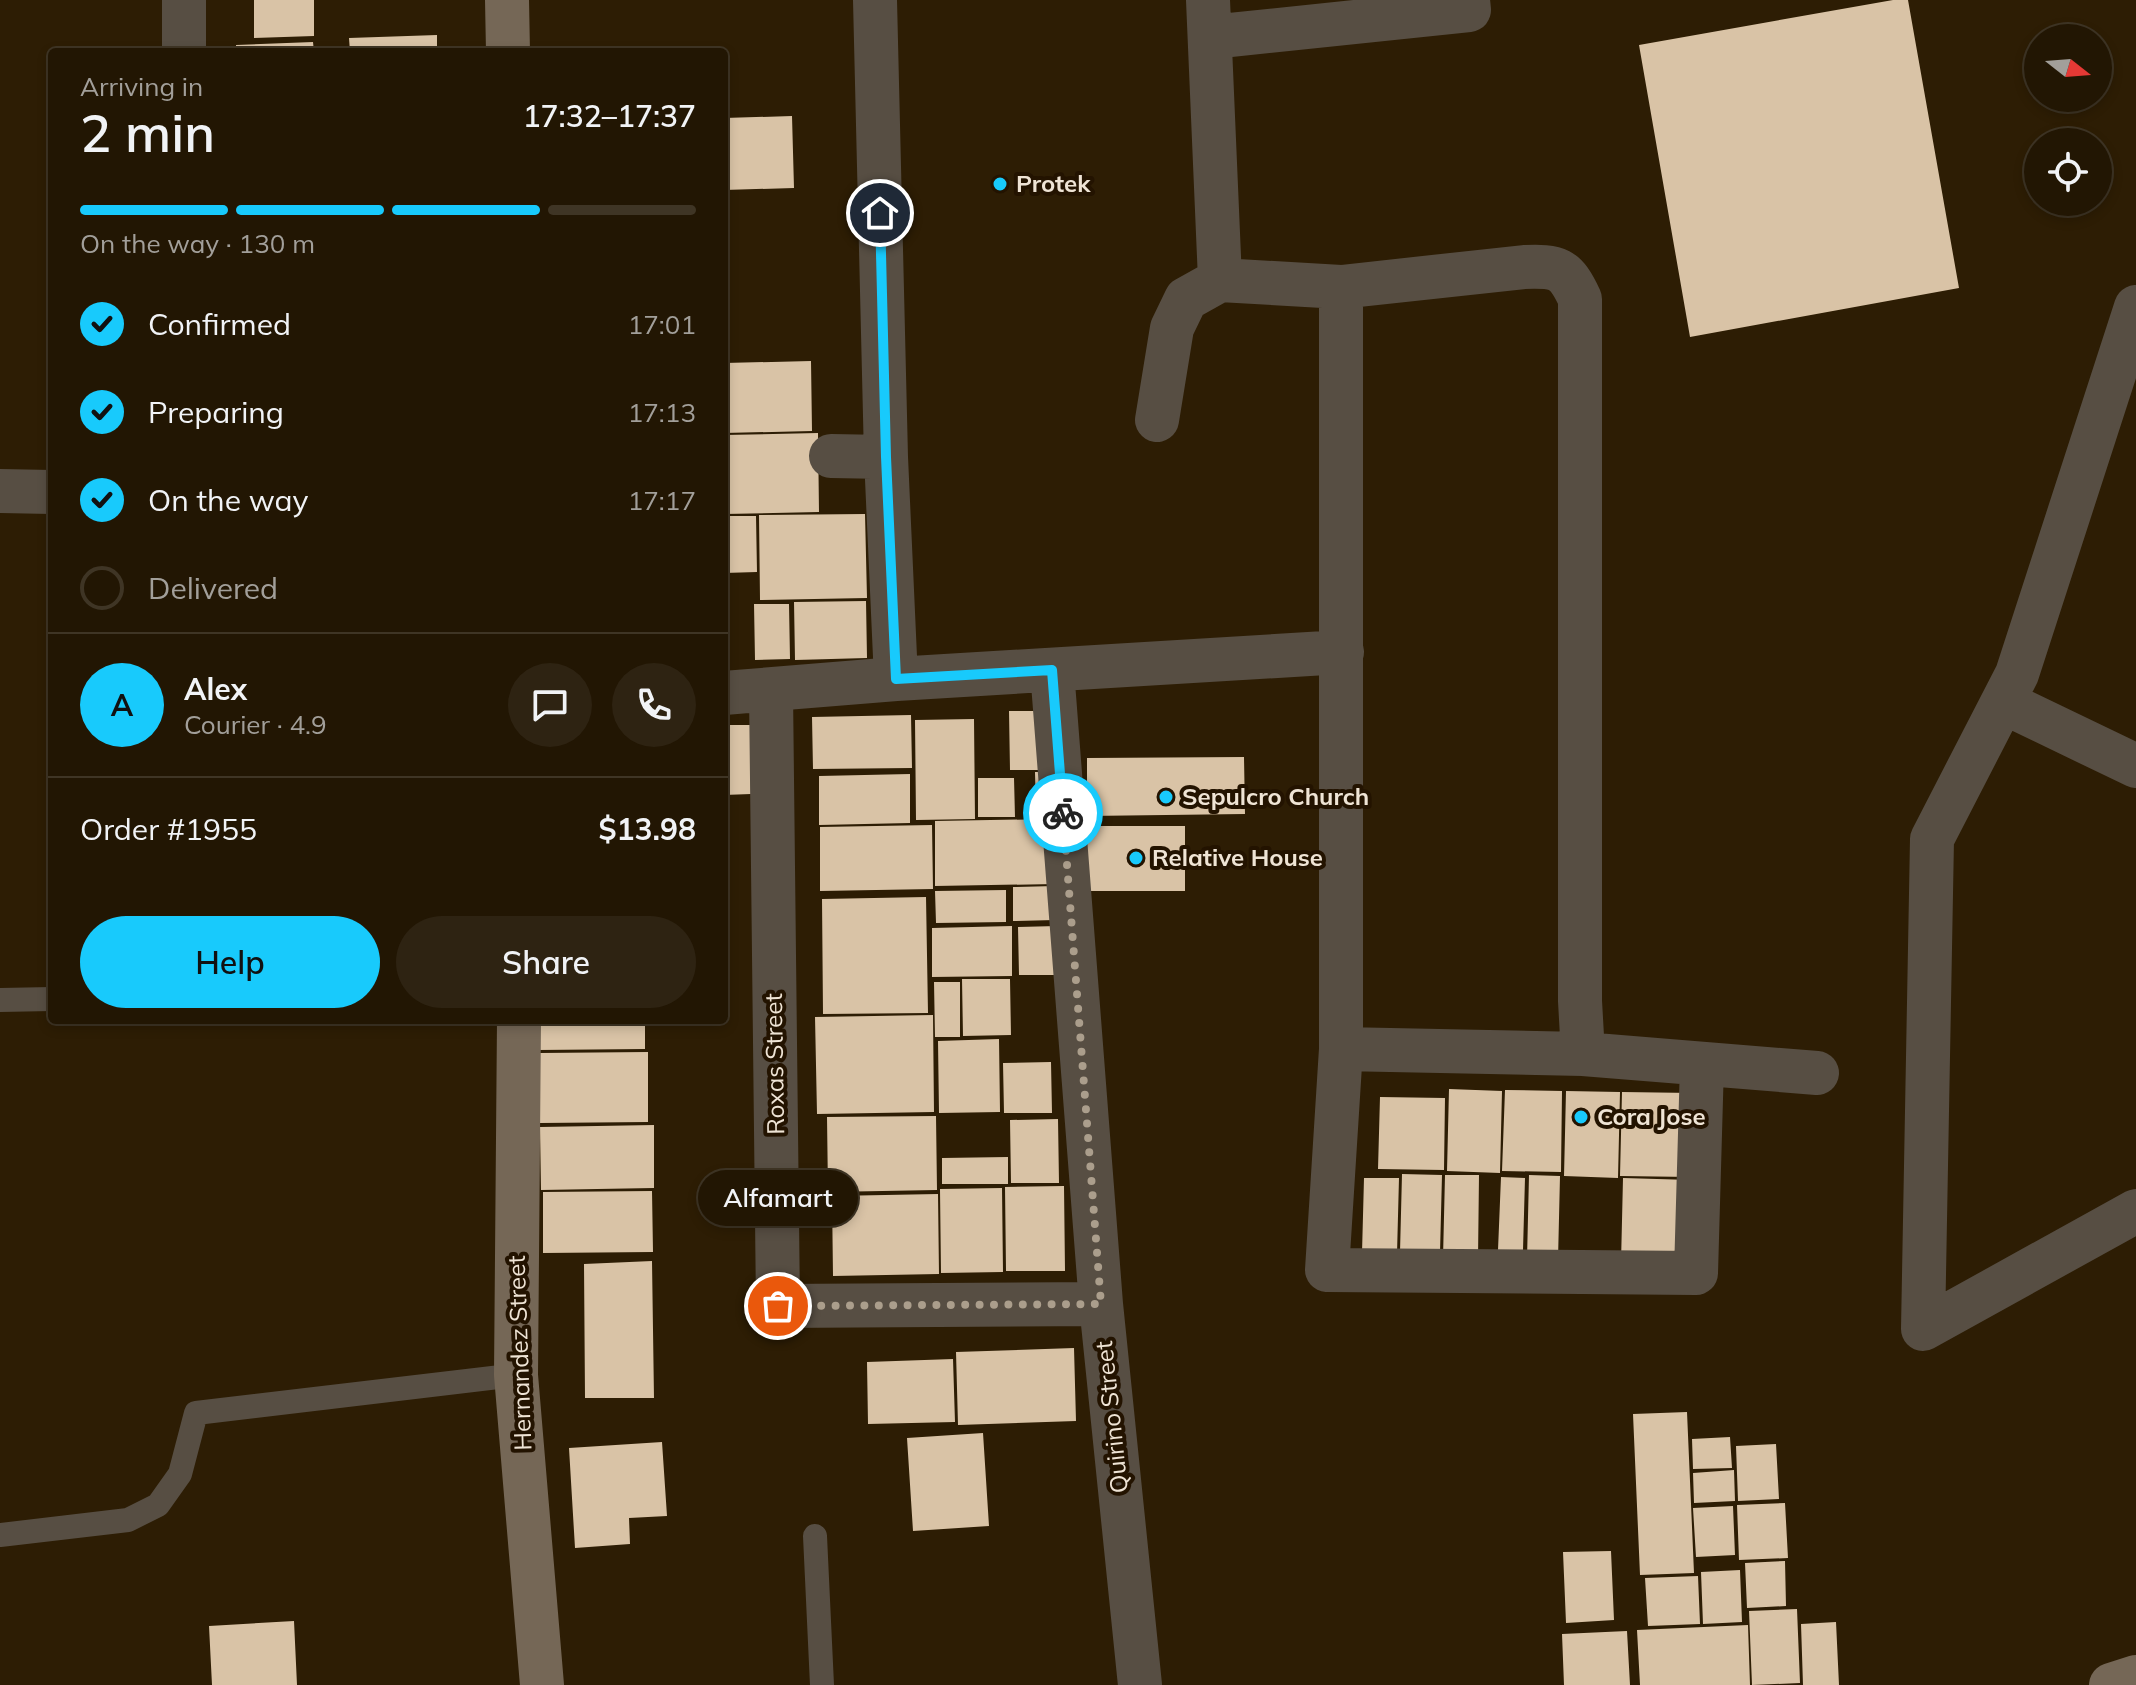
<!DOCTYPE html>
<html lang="en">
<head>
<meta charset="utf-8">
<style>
  :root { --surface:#221603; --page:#2e2312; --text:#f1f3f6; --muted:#a29f9a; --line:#3f3525; --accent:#18cafc }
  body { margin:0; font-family:Mulish,sans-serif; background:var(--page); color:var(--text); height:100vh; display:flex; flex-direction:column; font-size:30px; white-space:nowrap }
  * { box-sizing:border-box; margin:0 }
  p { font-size:26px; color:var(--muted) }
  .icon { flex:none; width:44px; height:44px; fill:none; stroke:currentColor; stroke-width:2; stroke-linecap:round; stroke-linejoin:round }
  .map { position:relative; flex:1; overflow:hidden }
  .drawer { position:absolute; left:48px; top:48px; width:680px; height:976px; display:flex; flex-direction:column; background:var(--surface); border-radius:8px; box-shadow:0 4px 12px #0003,0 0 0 2px var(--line) }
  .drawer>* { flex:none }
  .needle { width:52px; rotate:107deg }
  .fabs { position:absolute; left:2024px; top:24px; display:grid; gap:16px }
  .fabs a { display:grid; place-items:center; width:88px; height:88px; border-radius:50%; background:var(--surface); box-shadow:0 4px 12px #0003,0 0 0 2px var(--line); font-size:40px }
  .pin { position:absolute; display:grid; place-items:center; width:68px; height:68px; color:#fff; margin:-34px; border:4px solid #fff; border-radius:50%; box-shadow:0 2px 8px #0007 }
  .courier { position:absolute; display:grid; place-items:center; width:80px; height:80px; margin:-40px; border:6px solid #18cafc; border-radius:50%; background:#fff; color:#222; box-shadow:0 2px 10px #0007 }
  .bubble { position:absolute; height:56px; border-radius:28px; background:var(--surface); box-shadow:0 4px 12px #0003,0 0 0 2px var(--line); font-size:26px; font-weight:600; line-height:56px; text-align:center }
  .head em { font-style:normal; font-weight:600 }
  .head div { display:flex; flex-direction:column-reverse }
  .head { display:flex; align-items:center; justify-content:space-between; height:136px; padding:0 32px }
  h1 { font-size:52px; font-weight:600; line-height:60px }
  .bar { display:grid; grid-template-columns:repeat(4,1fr); gap:12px 8px; align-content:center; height:96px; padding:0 32px }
  .bar i { height:10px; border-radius:6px; background:var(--line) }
  .bar .current { background:var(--accent) }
  .bar p { grid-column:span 4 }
  .line { display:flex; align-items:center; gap:20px; padding:0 32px; border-top:2px solid var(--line) }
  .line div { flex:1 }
  .round { display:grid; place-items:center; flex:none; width:84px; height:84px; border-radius:42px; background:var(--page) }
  ol { padding:0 32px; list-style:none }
  li { display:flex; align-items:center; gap:24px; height:88px }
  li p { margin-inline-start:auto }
  li .icon { padding:8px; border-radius:50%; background:var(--accent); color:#111; stroke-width:4 }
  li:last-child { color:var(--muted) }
  li i { width:44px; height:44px; border:4px solid var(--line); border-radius:50% }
  .button { display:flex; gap:16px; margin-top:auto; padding:16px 32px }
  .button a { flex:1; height:92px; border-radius:48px; background:var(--accent); color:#111; font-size:32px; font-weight:600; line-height:92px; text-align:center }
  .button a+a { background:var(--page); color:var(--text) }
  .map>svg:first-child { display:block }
  .building { fill:#d9c3a6 }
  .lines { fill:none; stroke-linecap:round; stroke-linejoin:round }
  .lane { stroke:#574e43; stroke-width:24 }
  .street { stroke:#574e43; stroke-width:44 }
  .secondary { stroke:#756756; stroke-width:44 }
  .done { stroke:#ab9e8c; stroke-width:8; stroke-dasharray:0 14.4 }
  .route { stroke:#18cafc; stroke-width:10 }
  .poi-dot { fill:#18cafc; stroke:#231300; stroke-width:3 }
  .labels { text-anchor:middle; stroke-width:8; stroke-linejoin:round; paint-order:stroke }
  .poi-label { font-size:24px; font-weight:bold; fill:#efe4d5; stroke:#231300; text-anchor:start }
  .street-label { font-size:24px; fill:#efe4d5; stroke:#231300 }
</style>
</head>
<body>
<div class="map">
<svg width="2136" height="1685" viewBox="0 0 2136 1685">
  <rect width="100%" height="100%" fill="#2d1d04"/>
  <path class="building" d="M 254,0 L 314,0 L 314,36 L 254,38 Z
    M 1893,0 L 1908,0 L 1959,288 L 1690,337 L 1639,45 Z
    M 437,35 L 437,52 L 350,52 L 349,38 Z
    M 313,42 L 314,52 L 236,52 L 236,45 Z
    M 792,116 L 794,188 L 724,190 L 724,118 Z
    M 811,361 L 812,431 L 724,433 L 724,363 Z
    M 818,433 L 819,512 L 724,514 L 724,435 Z
    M 865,514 L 867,598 L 760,600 L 759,515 Z
    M 724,516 L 756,516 L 757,572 L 724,573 Z
    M 866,601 L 867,658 L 795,660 L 794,602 Z
    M 754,604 L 789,604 L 790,659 L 755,660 Z
    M 1009,711 L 1050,711 L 1051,770 L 1010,770 Z
    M 911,715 L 912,768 L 813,769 L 812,717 Z
    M 974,719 L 975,819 L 916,820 L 915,720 Z
    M 724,725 L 750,725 L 751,794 L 724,795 Z
    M 1244,757 L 1245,814 L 1087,816 L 1087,758 Z
    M 1035,772 L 1051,772 L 1052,815 L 1036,816 Z
    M 910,774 L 910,823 L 819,825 L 819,776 Z
    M 978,778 L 1014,778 L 1015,817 L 978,817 Z
    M 1055,819 L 1055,884 L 935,886 L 935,821 Z
    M 932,825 L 933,889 L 820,891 L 820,827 Z
    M 1087,826 L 1185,826 L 1185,891 L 1087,891 Z
    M 1055,886 L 1055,920 L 1013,921 L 1013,887 Z
    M 1006,890 L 1006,922 L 936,923 L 935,891 Z
    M 926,897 L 928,1013 L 823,1014 L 822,899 Z
    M 1012,926 L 1012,976 L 932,977 L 932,928 Z
    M 1057,926 L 1057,975 L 1019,975 L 1018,927 Z
    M 962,979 L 1010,979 L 1011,1035 L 963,1036 Z
    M 934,982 L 960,982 L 960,1037 L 935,1037 Z
    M 933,1015 L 934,1112 L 817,1114 L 815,1017 Z
    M 538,1020 L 645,1020 L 645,1049 L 538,1050 Z
    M 999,1039 L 1000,1112 L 939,1113 L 938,1041 Z
    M 648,1052 L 648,1122 L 540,1123 L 540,1053 Z
    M 1051,1062 L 1052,1113 L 1004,1113 L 1003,1063 Z
    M 1449,1089 L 1502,1091 L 1500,1173 L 1447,1171 Z
    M 1505,1090 L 1562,1091 L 1561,1172 L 1502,1171 Z
    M 1566,1091 L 1620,1092 L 1618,1178 L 1564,1176 Z
    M 1622,1092 L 1693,1093 L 1691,1177 L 1620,1176 Z
    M 1380,1097 L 1445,1098 L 1444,1170 L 1378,1169 Z
    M 936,1116 L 937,1190 L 828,1192 L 827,1117 Z
    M 1058,1119 L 1059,1183 L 1011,1183 L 1010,1120 Z
    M 654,1125 L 654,1188 L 541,1190 L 540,1127 Z
    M 1008,1157 L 1008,1184 L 942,1184 L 942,1158 Z
    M 1402,1174 L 1442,1175 L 1440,1253 L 1400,1252 Z
    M 1445,1175 L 1479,1175 L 1478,1259 L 1443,1258 Z
    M 1529,1175 L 1560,1176 L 1558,1260 L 1527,1259 Z
    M 1501,1177 L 1525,1178 L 1523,1250 L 1498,1250 Z
    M 1364,1178 L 1399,1178 L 1397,1254 L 1362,1253 Z
    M 1623,1178 L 1691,1180 L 1688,1264 L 1621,1263 Z
    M 1064,1186 L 1065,1271 L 1006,1271 L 1005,1187 Z
    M 1002,1188 L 1003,1272 L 941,1273 L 940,1189 Z
    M 652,1191 L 653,1252 L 543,1253 L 543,1192 Z
    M 938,1194 L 939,1274 L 833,1276 L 832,1196 Z
    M 652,1261 L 654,1398 L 585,1398 L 584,1264 Z
    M 1074,1348 L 1076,1421 L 958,1425 L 956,1352 Z
    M 953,1359 L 955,1422 L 868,1424 L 867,1362 Z
    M 1687,1412 L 1694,1573 L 1640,1575 L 1633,1414 Z
    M 983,1433 L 989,1526 L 913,1531 L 907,1438 Z
    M 1730,1437 L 1732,1468 L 1693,1469 L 1692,1439 Z
    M 662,1442 L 667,1516 L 629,1518 L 630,1544 L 575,1548 L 569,1448 Z
    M 1776,1444 L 1779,1499 L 1738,1501 L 1736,1446 Z
    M 1734,1470 L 1735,1501 L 1694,1503 L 1693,1473 Z
    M 1785,1503 L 1788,1558 L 1739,1560 L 1737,1505 Z
    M 1733,1506 L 1735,1555 L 1696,1557 L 1693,1508 Z
    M 1611,1551 L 1614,1620 L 1566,1623 L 1563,1552 Z
    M 1785,1561 L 1786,1606 L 1747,1608 L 1745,1563 Z
    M 1740,1570 L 1742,1622 L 1703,1624 L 1701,1572 Z
    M 1698,1576 L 1700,1624 L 1648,1626 L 1645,1578 Z
    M 1797,1609 L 1800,1683 L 1752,1685 L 1749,1611 Z
    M 294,1621 L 297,1685 L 212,1685 L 209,1626 Z
    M 1836,1622 L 1839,1685 L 1803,1685 L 1801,1624 Z
    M 1748,1625 L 1750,1685 L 1640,1685 L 1637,1630 Z
    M 1627,1631 L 1630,1685 L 1564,1685 L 1562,1634 Z"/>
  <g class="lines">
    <path class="lane" d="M 0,1000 L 52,999
      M 0,1535 L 128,1520 L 158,1505 L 180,1474 L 196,1413 L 516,1375
      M 815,1536 L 822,1685"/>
    <path class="street" d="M 184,0 L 184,52
      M 875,0 L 886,457 L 896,679
      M 1211,37 L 1469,10 L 1468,0
      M 1220,280 L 1341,287 L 1524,267 C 1558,266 1565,267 1580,299 L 1580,1001 L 1583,1054 L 1341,1049
      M 1341,287 L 1341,1049 L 1327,1270 L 1696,1273 L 1702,1064
      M 2136,307 L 2017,674 L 1932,839 L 1923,1329 L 2136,1211
      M 1157,420 L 1172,328 L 1186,299 L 1220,280 L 1208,0
      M 831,456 L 886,457
      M 0,491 L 52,492
      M 1052,670 L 1101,1304 L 1140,1685
      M 771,691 L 778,1306 L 1101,1304
      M 724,693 L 896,679 L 1342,652
      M 2003,702 L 2136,766
      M 1583,1054 L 1817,1073"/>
    <path class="secondary" d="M 507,0 L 508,52
      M 519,1020 L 516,1375 L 542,1685
      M 2111,1685 L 2136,1677"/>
  </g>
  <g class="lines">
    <path class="done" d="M 778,1306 L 1101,1304 L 1063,813"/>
    <path class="route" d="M 880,213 L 886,457 L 896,679 L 1052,670 L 1063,813"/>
  </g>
  <g class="poi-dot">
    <circle cx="1000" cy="184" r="8"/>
    <circle cx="1166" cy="797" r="8"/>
    <circle cx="1136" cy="858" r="8"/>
    <circle cx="1581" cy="1117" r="8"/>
  </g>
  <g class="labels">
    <g class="poi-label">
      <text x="1016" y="192">Protek</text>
      <text x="1182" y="805">Sepulcro Church</text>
      <text x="1152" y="866">Relative House</text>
      <text x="1597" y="1125">Cora Jose</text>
    </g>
    <g class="street-label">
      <text transform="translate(775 1064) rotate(-91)" y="8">Roxas Street</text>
      <text transform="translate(520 1353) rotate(-92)" y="8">Hernandez Street</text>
      <text transform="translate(1112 1417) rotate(-96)" y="8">Quirino Street</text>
    </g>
  </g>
</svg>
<div class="fabs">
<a><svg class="needle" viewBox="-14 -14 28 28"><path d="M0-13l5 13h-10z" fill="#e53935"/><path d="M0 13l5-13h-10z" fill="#a29f9a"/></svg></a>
<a><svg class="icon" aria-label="locate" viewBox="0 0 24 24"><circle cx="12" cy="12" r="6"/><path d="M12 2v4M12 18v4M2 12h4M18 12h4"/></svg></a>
</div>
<div class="pin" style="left:778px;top:1306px;background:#ea580c"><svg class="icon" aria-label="bag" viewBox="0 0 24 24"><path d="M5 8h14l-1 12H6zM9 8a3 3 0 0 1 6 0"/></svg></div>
<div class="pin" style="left:880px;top:213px;background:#1f2937"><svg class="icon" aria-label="home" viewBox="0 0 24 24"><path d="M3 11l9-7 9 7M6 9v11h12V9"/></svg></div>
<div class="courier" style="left:1063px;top:813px"><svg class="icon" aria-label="bike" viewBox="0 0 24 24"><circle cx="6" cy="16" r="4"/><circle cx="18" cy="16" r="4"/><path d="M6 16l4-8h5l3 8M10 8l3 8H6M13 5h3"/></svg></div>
<div class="bubble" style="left:698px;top:1170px;width:160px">Alfamart</div>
<section class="drawer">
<div class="head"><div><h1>2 min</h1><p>Arriving in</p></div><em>17:32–17:37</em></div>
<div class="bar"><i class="current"></i><i class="current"></i><i class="current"></i><i></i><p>On the way · 130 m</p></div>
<ol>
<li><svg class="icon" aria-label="check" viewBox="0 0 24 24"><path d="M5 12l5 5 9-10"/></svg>Confirmed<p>17:01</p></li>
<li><svg class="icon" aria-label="check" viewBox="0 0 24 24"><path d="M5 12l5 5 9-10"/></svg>Preparing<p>17:13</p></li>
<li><svg class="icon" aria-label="check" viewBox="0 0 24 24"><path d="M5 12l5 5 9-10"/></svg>On the way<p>17:17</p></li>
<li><i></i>Delivered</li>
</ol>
<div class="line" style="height:144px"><b class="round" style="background:var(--accent);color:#111">A</b><div><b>Alex</b><p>Courier · 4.9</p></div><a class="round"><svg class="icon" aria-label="chat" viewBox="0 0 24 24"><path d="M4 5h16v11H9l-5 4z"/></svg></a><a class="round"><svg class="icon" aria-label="phone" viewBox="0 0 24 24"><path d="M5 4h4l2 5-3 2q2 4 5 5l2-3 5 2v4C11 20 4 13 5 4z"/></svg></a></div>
<div class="line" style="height:104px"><div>Order #1955</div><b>$13.98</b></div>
<div class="button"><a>Help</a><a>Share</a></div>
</section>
</div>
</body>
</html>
